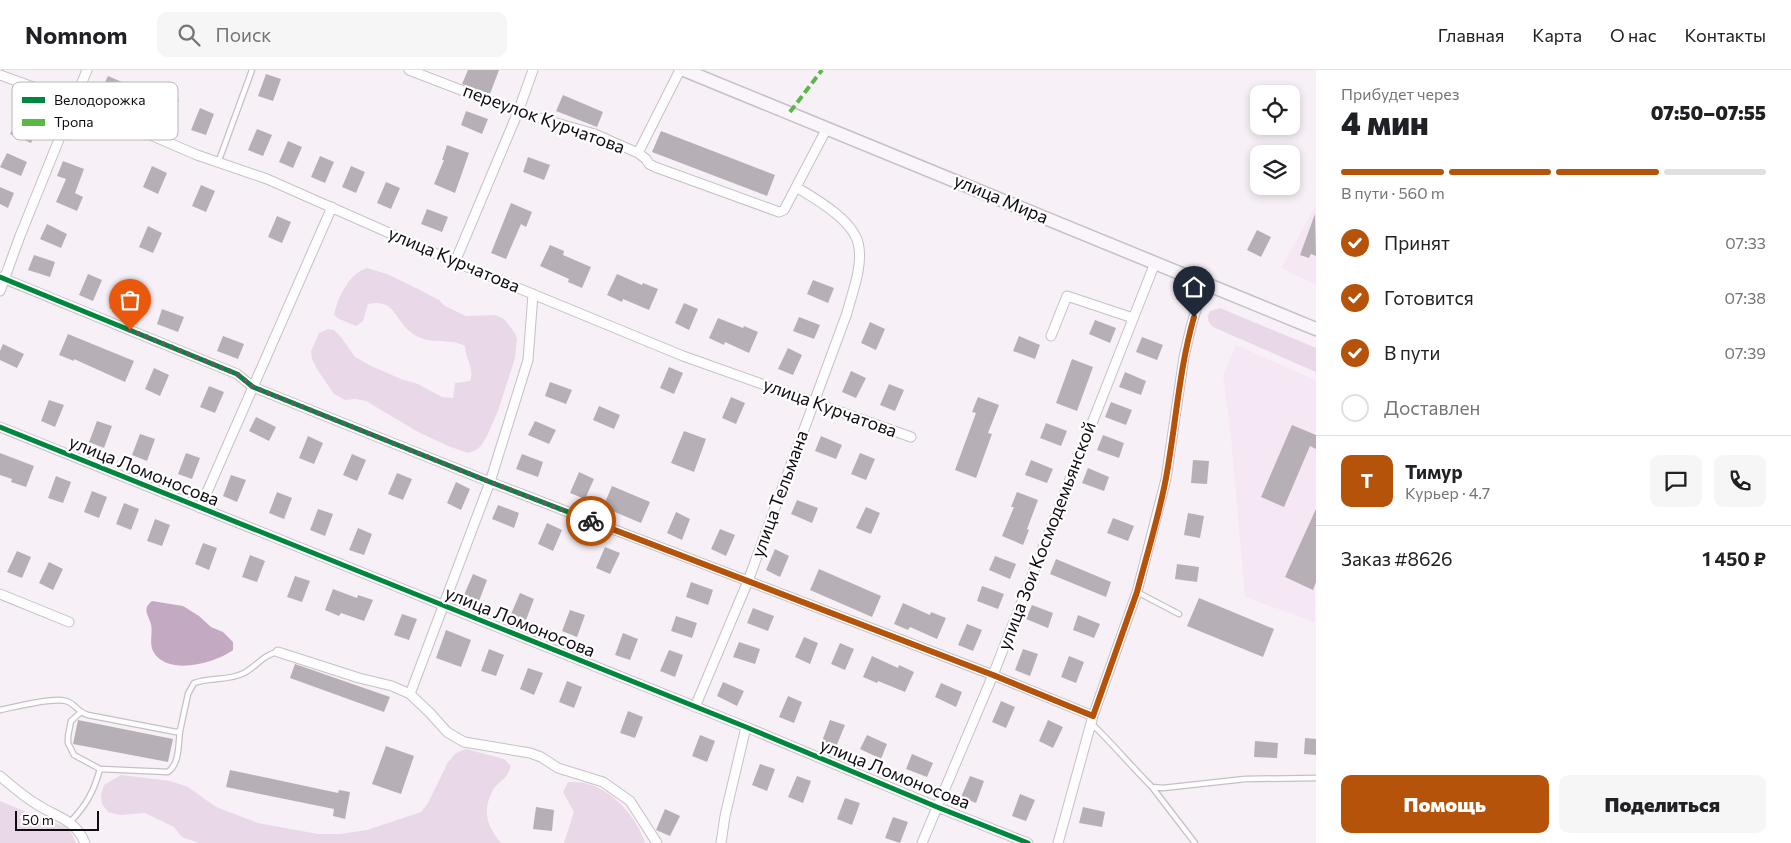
<!DOCTYPE html>
<html lang="ru">
<head>
<meta charset="utf-8">
<style>
  :root { --surface:#fff; --page:#f6f6f6; --text:#202124; --muted:#757577; --line:#e0e0e0; --accent:#b45309 }
  body { margin:0; font-family:Commissioner,sans-serif; background:var(--page); color:var(--text); height:100vh; display:flex; flex-direction:column; font-size:19px; white-space:nowrap }
  * { box-sizing:border-box; margin:0 }
  p { font-size:16px; color:var(--muted) }
  .icon { flex:none; width:28px; height:28px; fill:none; stroke:currentColor; stroke-width:2; stroke-linecap:round; stroke-linejoin:round }
  .map { position:relative; flex:1; overflow:hidden }
  .side { display:flex; flex-direction:column; background:var(--surface); width:475px }
  .side>* { flex:none }
  .fabs { position:absolute; left:1250px; top:15px; display:grid; gap:10px }
  .fabs a { display:grid; place-items:center; width:50px; height:50px; border-radius:10px; background:var(--surface); box-shadow:0 2px 8px #0003; font-size:25px }
  .scale { position:absolute; left:15px; bottom:12px; width:84px; box-sizing:border-box; padding-left:5px; border:2px solid #110c11; border-top:0; font-size:14px; line-height:18px; white-space:nowrap; color:#110c11; -webkit-text-stroke:4px #fff; paint-order:stroke }
  .pin { position:absolute; display:grid; place-items:center; width:42px; height:42px; color:#fff; margin:-51px -21px; border-radius:50% 50% 50% 0; rotate:-45deg; box-shadow:0 0 5px #0007 }
  .pin .icon { rotate:45deg }
  .courier { position:absolute; display:grid; place-items:center; width:50px; height:50px; margin:-25px; border:4px solid #b45309; border-radius:50%; background:#fff; color:#222; box-shadow:0 1px 6px #0007 }
  .overview em { font-style:normal; font-weight:800 }
  .overview div { display:flex; flex-direction:column-reverse }
  .overview { display:flex; align-items:center; justify-content:space-between; height:85px; padding:0 25px }
  h1 { font-size:32px; font-weight:800; line-height:38px }
  .bar { display:grid; grid-template-columns:repeat(4,1fr); gap:8px 5px; align-content:center; height:60px; padding:0 25px }
  .bar i { height:6px; border-radius:4px; background:var(--line) }
  .bar .selected { background:var(--accent) }
  .bar p { grid-column:span 4 }
  .line { display:flex; align-items:center; gap:12px; padding:0 25px; border-top:1px solid var(--line) }
  .line div { flex:1 }
  .round { display:grid; place-items:center; flex:none; width:52px; height:52px; border-radius:10px; background:var(--page) }
  ol { padding:0 25px; list-style:none }
  li { display:flex; align-items:center; gap:15px; height:55px }
  li p { margin-inline-start:auto }
  li .icon { padding:5px; border-radius:50%; background:var(--accent); color:#fff; stroke-width:4 }
  li:last-child { color:var(--muted) }
  li i { width:28px; height:28px; border:2px solid var(--line); border-radius:50% }
  .primary-button { display:flex; gap:10px; margin-top:auto; padding:10px 25px }
  .primary-button a { flex:1; height:58px; border-radius:10px; background:var(--accent); color:#fff; font-size:20px; font-weight:800; line-height:58px; text-align:center }
  .primary-button a+a { background:var(--page); color:var(--text) }
  header { display:flex; align-items:center; gap:30px; box-sizing:border-box; height:70px; padding:0 25px; background:var(--surface); border-bottom:1px solid var(--line) }
  header strong { font-size:24px }
  nav { display:flex; gap:28px; margin-inline-start:auto; font-size:18px }
  .search { width:350px; height:45px; background:var(--page); display:flex; align-items:center; gap:12px; box-sizing:border-box; padding:0 18px; border-radius:10px; color:var(--muted); font-size:19px }
  main { display:flex; flex:1; min-height:0 }
  .map>svg:first-child { display:block }
  .built { fill:#f6e7f5 }
  .green { fill:#e9d8e8 }
  .water { fill:#c3aac2 }
  .building { fill:#b6b0b6 }
  .lines { fill:none; stroke-linecap:round; stroke-linejoin:round }
  .lane-casing { stroke:#c6c0c6; stroke-width:7 }
  .street-casing { stroke:#c6c0c6; stroke-width:11 }
  .secondary-casing { stroke:#c6c0c6; stroke-width:15 }
  .lane { stroke:#fefdfe; stroke-width:4.5 }
  .street { stroke:#fefdfe; stroke-width:9 }
  .secondary { stroke:#faf5fa; stroke-width:12 }
  .quiet { stroke:#58b947; stroke-width:4; stroke-dasharray:8 4; stroke-linecap:butt }
  .cycleway-casing { stroke:#fff; stroke-width:8 }
  .cycleway { stroke:#00873e; stroke-width:5 }
  .done { stroke:#625c62; stroke-width:5; stroke-dasharray:0 9 }
  .route { stroke:#b45309; stroke-width:6 }
  .labels { text-anchor:middle; stroke-width:4.5; stroke-linejoin:round; paint-order:stroke }
  .street-label { font-size:18px; fill:#110c11; stroke:#fff }
  .key { fill:#fff; stroke:#b8b6b8; stroke-width:1 }
  .key-label { font-size:14px; fill:#110c11 }
</style>
</head>
<body>
<header>
<strong>Nomnom</strong>
<div class="search"><svg class="icon" aria-label="search" viewBox="0 0 24 24"><circle cx="10" cy="10" r="6"/><path d="M15 15l6 6"/></svg>Поиск</div>
<nav><a>Главная</a><a>Карта</a><a>О нас</a><a>Контакты</a></nav>
</header>
<main>
<div class="map">
<svg width="1316" height="773" viewBox="0 0 1316 773">
  <rect width="100%" height="100%" fill="#f8f0f7"/>
  <path class="built" d="M 1316,135 L 1316,215 L 1281,198 Z
    M 1236,275 L 1316,310 L 1315,552 L 1245,527 L 1231,367 L 1223,305 Z"/>
  <path class="green" d="M 367,198 L 387,204 L 418,219 L 439,230 L 445,236 L 466,246 L 495,245 L 504,249 L 515,263 L 517,269 L 515,288 L 498,341 L 487,366 L 481,376 L 476,380 L 468,383 L 448,376 L 418,362 L 366,331 L 355,329 L 345,330 L 334,324 L 317,299 L 312,289 L 311,281 L 319,263 L 328,259 L 334,260 L 341,267 L 355,287 L 369,295 L 401,309 L 418,314 L 442,327 L 453,328 L 455,313 L 470,311 C 475,299 465,288 465,276 C 449,267 431,276 413,264 C 395,252 396,228 368,234 L 363,251 L 356,256 L 337,248 L 334,244 C 338,228 349,203 367,198 Z
    M 1220,238 L 1316,278 L 1316,302 L 1215,258 C 1208,253 1206,249 1210,241 Z
    M 466,679 L 504,689 L 511,696 C 506,710 503,708 494,718 C 492,721 491,725 489,729 C 483,746 490,760 501,773 L 199,773 L 182,767 L 174,757 L 145,743 L 120,745 L 108,742 L 102,734 L 101,725 L 104,715 L 121,705 L 170,711 L 188,717 L 216,737 L 258,753 L 318,764 L 340,764 L 367,760 L 421,742 L 428,733 L 448,692 L 456,683 Z
    M 568,712 C 575,712 582,712 588,714 C 614,721 637,748 645,773 L 564,773 L 574,742 L 563,722 Z
    M 0,731 L 36,746 L 69,758 L 76,773 L 0,773 Z"/>
  <path class="water" d="M 152,531 L 183,536 L 199,546 L 211,557 L 223,562 L 233,572 L 233,580 C 216,593 166,607 153,581 C 149,572 153,563 151,554 C 148,544 142,539 152,531 Z"/>
  <path class="building" d="M 468,0 L 499,0 L 490,24 L 462,14 Z
    M 266,4 L 281,9 L 273,31 L 258,26 Z
    M 108,6 L 129,15 L 122,30 L 101,20 Z
    M 165,23 L 179,30 L 170,51 L 156,44 Z
    M 563,25 L 603,42 L 597,57 L 556,41 Z
    M 200,38 L 214,44 L 206,65 L 191,60 Z
    M 466,41 L 488,49 L 482,64 L 461,55 Z
    M 17,49 L 38,58 L 31,73 L 10,64 Z
    M 257,59 L 272,65 L 263,86 L 248,80 Z
    M 661,61 L 775,105 L 767,126 L 652,82 Z
    M 288,71 L 302,77 L 293,98 L 279,92 Z
    M 447,75 L 469,83 L 455,123 L 434,114 L 444,90 L 442,90 Z
    M 7,83 L 27,92 L 21,106 L 0,97 Z
    M 320,86 L 334,92 L 325,113 L 311,107 Z
    M 528,87 L 550,95 L 544,110 L 523,102 Z
    M 63,91 L 84,99 L 75,123 L 83,127 L 77,141 L 56,132 L 66,109 L 57,106 Z
    M 152,96 L 167,103 L 158,124 L 143,117 Z
    M 351,96 L 365,102 L 356,123 L 342,117 Z
    M 386,112 L 400,118 L 391,139 L 377,133 Z
    M 201,115 L 215,121 L 206,142 L 192,136 Z
    M 0,117 L 14,123 L 8,138 L 0,134 Z
    M 511,133 L 532,142 L 526,157 L 521,154 L 506,189 L 491,183 Z
    M 427,139 L 448,147 L 442,162 L 421,154 Z
    M 1315,144 L 1316,186 L 1311,184 L 1309,188 L 1300,185 Z
    M 277,146 L 291,152 L 282,173 L 268,167 Z
    M 47,154 L 67,164 L 61,178 L 40,169 Z
    M 148,156 L 162,163 L 153,183 L 139,177 Z
    M 1257,160 L 1271,167 L 1261,187 L 1247,180 Z
    M 550,175 L 564,181 L 563,185 L 591,197 L 582,218 L 568,212 L 569,209 L 540,196 Z
    M 34,185 L 55,192 L 50,207 L 28,200 Z
    M 88,204 L 102,210 L 93,231 L 79,225 Z
    M 617,204 L 642,215 L 643,213 L 658,219 L 649,240 L 623,229 L 622,232 L 607,225 Z
    M 813,210 L 834,218 L 828,233 L 807,224 Z
    M 119,217 L 133,224 L 124,245 L 109,238 Z
    M 684,233 L 698,239 L 689,260 L 675,253 Z
    M 162,239 L 184,247 L 178,262 L 157,254 Z
    M 799,247 L 820,255 L 814,269 L 793,261 Z
    M 718,248 L 743,258 L 744,256 L 758,262 L 749,283 L 725,272 L 724,275 L 709,268 Z
    M 1095,250 L 1116,258 L 1110,273 L 1089,264 Z
    M 870,252 L 885,259 L 876,280 L 861,273 Z
    M 68,264 L 134,291 L 125,312 L 74,289 L 74,291 L 59,285 Z
    M 223,266 L 244,274 L 238,289 L 217,281 Z
    M 1019,266 L 1040,275 L 1035,289 L 1013,281 Z
    M 1142,267 L 1163,275 L 1157,290 L 1136,282 Z
    M 3,274 L 24,284 L 17,298 L 0,290 L 0,281 Z
    M 788,278 L 802,285 L 793,305 L 778,299 Z
    M 1072,289 L 1093,297 L 1077,341 L 1056,333 Z
    M 669,297 L 683,303 L 674,324 L 660,318 Z
    M 154,298 L 169,305 L 160,326 L 145,319 Z
    M 851,301 L 866,308 L 856,328 L 842,322 Z
    M 1125,302 L 1146,311 L 1141,325 L 1119,317 Z
    M 550,312 L 572,320 L 566,334 L 545,326 Z
    M 889,314 L 904,320 L 895,341 L 880,335 Z
    M 209,316 L 224,322 L 215,343 L 200,337 Z
    M 731,327 L 745,333 L 736,354 L 722,348 Z
    M 978,327 L 999,335 L 988,363 L 992,364 L 976,408 L 955,400 L 976,343 L 972,342 Z
    M 49,330 L 64,335 L 55,357 L 41,351 Z
    M 1111,332 L 1132,340 L 1126,355 L 1105,347 Z
    M 599,336 L 620,345 L 614,359 L 593,350 Z
    M 256,347 L 276,357 L 269,371 L 249,361 Z
    M 97,351 L 112,356 L 104,378 L 89,372 Z
    M 535,351 L 556,360 L 549,374 L 528,365 Z
    M 1046,353 L 1067,361 L 1061,376 L 1040,368 Z
    M 1292,355 L 1316,365 L 1316,379 L 1310,376 L 1284,437 L 1261,427 Z
    M 684,361 L 706,369 L 694,402 L 671,393 Z
    M 140,364 L 155,369 L 147,391 L 132,385 Z
    M 1103,365 L 1124,373 L 1119,388 L 1097,380 Z
    M 308,366 L 323,373 L 314,394 L 299,388 Z
    M 821,366 L 842,375 L 836,389 L 815,381 Z
    M 0,383 L 34,396 L 26,417 L 11,412 L 12,409 L 0,405 Z
    M 186,383 L 200,388 L 192,409 L 178,404 Z
    M 860,383 L 875,389 L 866,410 L 851,404 Z
    M 352,384 L 366,390 L 357,411 L 343,405 Z
    M 522,384 L 543,392 L 538,407 L 516,399 Z
    M 1031,390 L 1053,399 L 1047,413 L 1025,405 Z
    M 1193,390 L 1209,391 L 1207,414 L 1191,413 Z
    M 1088,398 L 1109,407 L 1104,421 L 1082,413 Z
    M 579,402 L 594,409 L 585,429 L 570,423 Z
    M 397,403 L 412,409 L 403,430 L 388,424 Z
    M 231,405 L 246,410 L 237,432 L 223,426 Z
    M 56,406 L 71,412 L 63,433 L 48,428 Z
    M 456,412 L 470,419 L 461,440 L 447,433 Z
    M 612,416 L 650,432 L 641,453 L 603,437 Z
    M 92,421 L 107,427 L 99,448 L 84,442 Z
    M 277,422 L 292,428 L 284,449 L 269,443 Z
    M 1017,422 L 1038,430 L 1027,459 L 1029,460 L 1023,475 L 1002,466 L 1014,437 L 1011,437 Z
    M 797,430 L 818,438 L 812,453 L 791,444 Z
    M 124,433 L 139,439 L 131,460 L 116,454 Z
    M 498,435 L 519,443 L 514,458 L 492,449 Z
    M 866,437 L 880,443 L 871,464 L 856,458 Z
    M 318,439 L 333,444 L 325,466 L 310,460 Z
    M 1316,439 L 1316,512 L 1313,520 L 1285,507 Z
    M 676,442 L 690,449 L 682,470 L 667,463 Z
    M 1188,443 L 1204,446 L 1200,468 L 1184,465 Z
    M 1113,448 L 1134,456 L 1128,471 L 1107,463 Z
    M 155,449 L 170,455 L 162,476 L 147,471 Z
    M 547,453 L 562,460 L 553,481 L 538,474 Z
    M 358,458 L 372,464 L 364,485 L 349,480 Z
    M 720,459 L 735,465 L 726,486 L 711,479 Z
    M 203,473 L 217,478 L 209,500 L 195,494 Z
    M 605,477 L 620,483 L 610,504 L 596,498 Z
    M 775,479 L 789,486 L 780,507 L 766,500 Z
    M 17,481 L 31,487 L 22,508 L 7,502 Z
    M 250,485 L 265,491 L 257,512 L 242,507 Z
    M 995,486 L 1016,494 L 1010,509 L 989,500 Z
    M 1056,489 L 1111,512 L 1106,527 L 1050,504 Z
    M 49,492 L 63,499 L 53,520 L 39,513 Z
    M 1177,494 L 1199,497 L 1197,512 L 1175,509 Z
    M 819,499 L 881,526 L 872,547 L 810,520 Z
    M 473,504 L 487,510 L 479,531 L 464,525 Z
    M 295,506 L 310,511 L 302,532 L 287,527 Z
    M 691,512 L 713,520 L 708,535 L 686,527 Z
    M 982,516 L 1004,524 L 998,539 L 977,531 Z
    M 333,519 L 357,528 L 358,525 L 373,530 L 364,551 L 341,543 L 339,546 L 325,540 Z
    M 520,523 L 534,529 L 526,550 L 511,544 Z
    M 1199,528 L 1274,559 L 1263,587 L 1187,556 Z
    M 903,533 L 930,545 L 931,542 L 946,548 L 937,569 L 910,557 L 908,560 L 894,554 Z
    M 1032,535 L 1053,543 L 1048,558 L 1026,549 Z
    M 753,538 L 774,546 L 768,561 L 747,553 Z
    M 570,540 L 585,545 L 577,567 L 562,561 Z
    M 402,544 L 417,549 L 409,570 L 394,565 Z
    M 1078,545 L 1100,554 L 1094,568 L 1073,560 Z
    M 676,546 L 697,553 L 692,568 L 671,561 Z
    M 967,554 L 982,560 L 973,581 L 958,575 Z
    M 446,560 L 471,570 L 461,597 L 436,588 Z
    M 623,563 L 638,569 L 630,590 L 615,585 Z
    M 804,567 L 818,573 L 810,594 L 795,587 Z
    M 739,572 L 760,579 L 755,594 L 733,587 Z
    M 840,573 L 854,579 L 845,600 L 831,594 Z
    M 489,579 L 504,585 L 496,606 L 481,601 Z
    M 1023,579 L 1038,584 L 1030,606 L 1015,600 Z
    M 669,580 L 683,585 L 675,607 L 660,601 Z
    M 872,586 L 898,598 L 899,595 L 914,602 L 905,622 L 878,611 L 877,613 L 863,607 Z
    M 1069,586 L 1084,592 L 1076,613 L 1061,607 Z
    M 295,594 L 390,627 L 384,642 L 290,608 Z
    M 528,598 L 543,603 L 534,625 L 520,619 Z
    M 567,611 L 582,617 L 574,638 L 559,632 Z
    M 723,612 L 744,621 L 737,636 L 717,626 Z
    M 941,613 L 962,622 L 956,637 L 935,627 Z
    M 788,626 L 802,632 L 794,653 L 779,647 Z
    M 1001,631 L 1015,637 L 1006,658 L 992,652 Z
    M 628,641 L 643,647 L 635,668 L 620,663 Z
    M 78,650 L 173,669 L 168,692 L 73,674 Z
    M 830,650 L 845,655 L 836,677 L 822,671 Z
    M 1048,650 L 1063,657 L 1053,678 L 1039,671 Z
    M 700,665 L 715,671 L 707,692 L 692,686 Z
    M 867,665 L 887,674 L 881,689 L 860,679 Z
    M 1305,668 L 1316,669 L 1316,685 L 1304,684 Z
    M 1255,671 L 1278,673 L 1277,688 L 1254,687 Z
    M 386,676 L 414,686 L 401,724 L 372,714 Z
    M 912,684 L 933,693 L 927,707 L 906,699 Z
    M 760,694 L 775,699 L 767,721 L 752,715 Z
    M 230,700 L 338,723 L 339,720 L 350,722 L 345,749 L 333,746 L 334,739 L 226,717 Z
    M 797,706 L 811,711 L 803,733 L 788,727 Z
    M 970,706 L 984,711 L 976,733 L 961,727 Z
    M 1020,724 L 1035,730 L 1026,751 L 1012,746 Z
    M 845,728 L 860,733 L 852,755 L 837,749 Z
    M 536,737 L 554,740 L 552,761 L 533,759 Z
    M 1083,737 L 1105,742 L 1102,757 L 1079,753 Z
    M 665,739 L 680,746 L 670,766 L 656,760 Z
    M 893,747 L 908,752 L 900,773 L 885,768 Z"/>
  <g class="lines">
    <g class="lane-casing">
      <path id="lane" d="M 218,93 L 252,0
        M 1137,522 L 1179,544
        M 0,640 C 15,637 52,627 66,631 C 76,634 77,642 88,645 L 176,662 L 180,661 L 188,624 L 194,613 C 210,607 229,611 244,603 C 256,597 264,584 278,582
        M 80,643 L 71,651 L 68,666 L 68,673 L 74,685 L 100,699 L 168,702 C 180,693 178,675 180,661
        M 1091,653 C 1113,674 1131,696 1152,717 L 1163,718 L 1245,709 L 1316,708
        M 1152,717 L 1195,773
        M 70,752 C 86,736 94,721 100,699"/>
    </g>
    <g class="street-casing">
      <path id="street" d="M 409,0 L 518,42 L 595,64 L 638,83 L 646,89 L 649,94 L 655,97 L 779,142 L 784,140 L 827,58
        M 0,5 L 74,32 L 197,85 L 267,109 L 455,192 L 683,286 L 911,367
        M 638,83 L 680,0
        M 455,192 L 518,42 L 533,0
        M 0,207 L 237,304 L 253,317 L 490,412 L 993,605 L 1093,646
        M 0,221 L 20,166 L 87,0
        M 1051,266 L 1067,226 L 1133,248
        M 0,357 L 746,657 L 937,737 L 1028,773
        M 200,438 L 332,137
        M 0,524 L 69,552
        M 278,582 L 359,608 L 392,616 L 410,624 L 430,643 L 447,662 L 464,672 L 530,683 L 541,687 L 558,698 L 603,712 L 630,731 L 657,773
        M 410,624 L 490,412 L 528,290 L 533,224
        M 695,637 L 748,511 L 847,243 C 852,223 862,199 859,178 C 857,152 816,129 796,117
        M 0,706 C 12,716 24,727 38,735 C 58,748 75,749 85,773
        M 721,773 L 725,746 L 746,657
        M 922,773 L 993,605 L 1155,193
        M 1058,773 L 1093,646 L 1137,522 L 1166,409 L 1184,287 L 1191,257 L 1204,212"/>
    </g>
    <g class="secondary-casing">
      <path id="secondary" d="M 684,0 L 1316,259"/>
    </g>
    <use href="#lane" class="lane"/>
    <use href="#street" class="street"/>
    <use href="#secondary" class="secondary"/>
    <path class="quiet" d="M 790,42 L 822,0"/>
    <g class="cycleway-casing">
      <path id="cycleway" d="M 0,207 L 237,304 L 253,317 L 490,412 L 993,605 L 1093,646
        M 0,357 L 746,657 L 937,737 L 1028,773"/>
    </g>
    <use href="#cycleway" class="cycleway"/>
  </g>
  <g class="lines">
    <path class="done" d="M 130,260 L 237,304 L 253,317 L 490,412 L 591,451"/>
    <path class="route" d="M 591,451 L 993,605 L 1093,646 L 1137,522 C 1147,484 1159,446 1166,408 C 1176,354 1179,299 1194,247"/>
  </g>
  <g class="labels">
    <g class="street-label">
      <text transform="translate(544 49) rotate(20)" y="6">переулок Курчатова</text>
      <text transform="translate(1001 129) rotate(23)" y="6">улица Мира</text>
      <text transform="translate(454 190) rotate(23)" y="6">улица Курчатова</text>
      <text transform="translate(830 338) rotate(20)" y="6">улица Курчатова</text>
      <text transform="translate(144 401) rotate(22)" y="6">улица Ломоносова</text>
      <text transform="translate(780 424) rotate(-70)" y="6">улица Тельмана</text>
      <text transform="translate(1047 466) rotate(-69)" y="6">улица Зои Космодемьянской</text>
      <text transform="translate(520 552) rotate(22)" y="6">улица Ломоносова</text>
      <text transform="translate(895 704) rotate(22)" y="6">улица Ломоносова</text>
    </g>
  </g>
  <rect x="12" y="12" width="166" height="58" rx="8" class="key"/>
  <rect x="22" y="27" width="23" height="6" fill="#00873e"/>
  <rect x="22" y="49" width="23" height="7" fill="#58b947"/>
  <g class="key-label">
    <text x="54" y="35">Велодорожка</text>
    <text x="54" y="57">Тропа</text>
  </g>
</svg>
<div class="fabs">
<a><svg class="icon" aria-label="locate" viewBox="0 0 24 24"><circle cx="12" cy="12" r="6"/><path d="M12 2v4M12 18v4M2 12h4M18 12h4"/></svg></a>
<a><svg class="icon" aria-label="layers" viewBox="0 0 24 24"><path d="M12 4l9 5-9 5-9-5zM3 14l9 5 9-5"/></svg></a>
</div>
<div class="scale">50 m</div>
<div class="pin" style="left:130px;top:260px;background:#ea580c"><svg class="icon" aria-label="bag" viewBox="0 0 24 24"><path d="M5 8h14l-1 12H6zM9 8a3 3 0 0 1 6 0"/></svg></div>
<div class="pin" style="left:1194px;top:247px;background:#1f2937"><svg class="icon" aria-label="home" viewBox="0 0 24 24"><path d="M3 11l9-7 9 7M6 9v11h12V9"/></svg></div>
<div class="courier" style="left:591px;top:451px"><svg class="icon" aria-label="bike" viewBox="0 0 24 24"><circle cx="6" cy="16" r="4"/><circle cx="18" cy="16" r="4"/><path d="M6 16l4-8h5l3 8M10 8l3 8H6M13 5h3"/></svg></div>
</div>
<section class="side">
<div class="overview"><div><h1>4 мин</h1><p>Прибудет через</p></div><em>07:50–07:55</em></div>
<div class="bar"><i class="selected"></i><i class="selected"></i><i class="selected"></i><i></i><p>В пути · 560 m</p></div>
<ol>
<li><svg class="icon" aria-label="check" viewBox="0 0 24 24"><path d="M5 12l5 5 9-10"/></svg>Принят<p>07:33</p></li>
<li><svg class="icon" aria-label="check" viewBox="0 0 24 24"><path d="M5 12l5 5 9-10"/></svg>Готовится<p>07:38</p></li>
<li><svg class="icon" aria-label="check" viewBox="0 0 24 24"><path d="M5 12l5 5 9-10"/></svg>В пути<p>07:39</p></li>
<li><i></i>Доставлен</li>
</ol>
<div class="line" style="height:90px"><b class="round" style="background:var(--accent);color:#fff">Т</b><div><b>Тимур</b><p>Курьер · 4.7</p></div><a class="round"><svg class="icon" aria-label="chat" viewBox="0 0 24 24"><path d="M4 5h16v11H9l-5 4z"/></svg></a><a class="round"><svg class="icon" aria-label="phone" viewBox="0 0 24 24"><path d="M5 4h4l2 5-3 2q2 4 5 5l2-3 5 2v4C11 20 4 13 5 4z"/></svg></a></div>
<div class="line" style="height:65px"><div>Заказ #8626</div><b>1 450 ₽</b></div>
<div class="primary-button"><a>Помощь</a><a>Поделиться</a></div>
</section>
</main>
</body>
</html>
